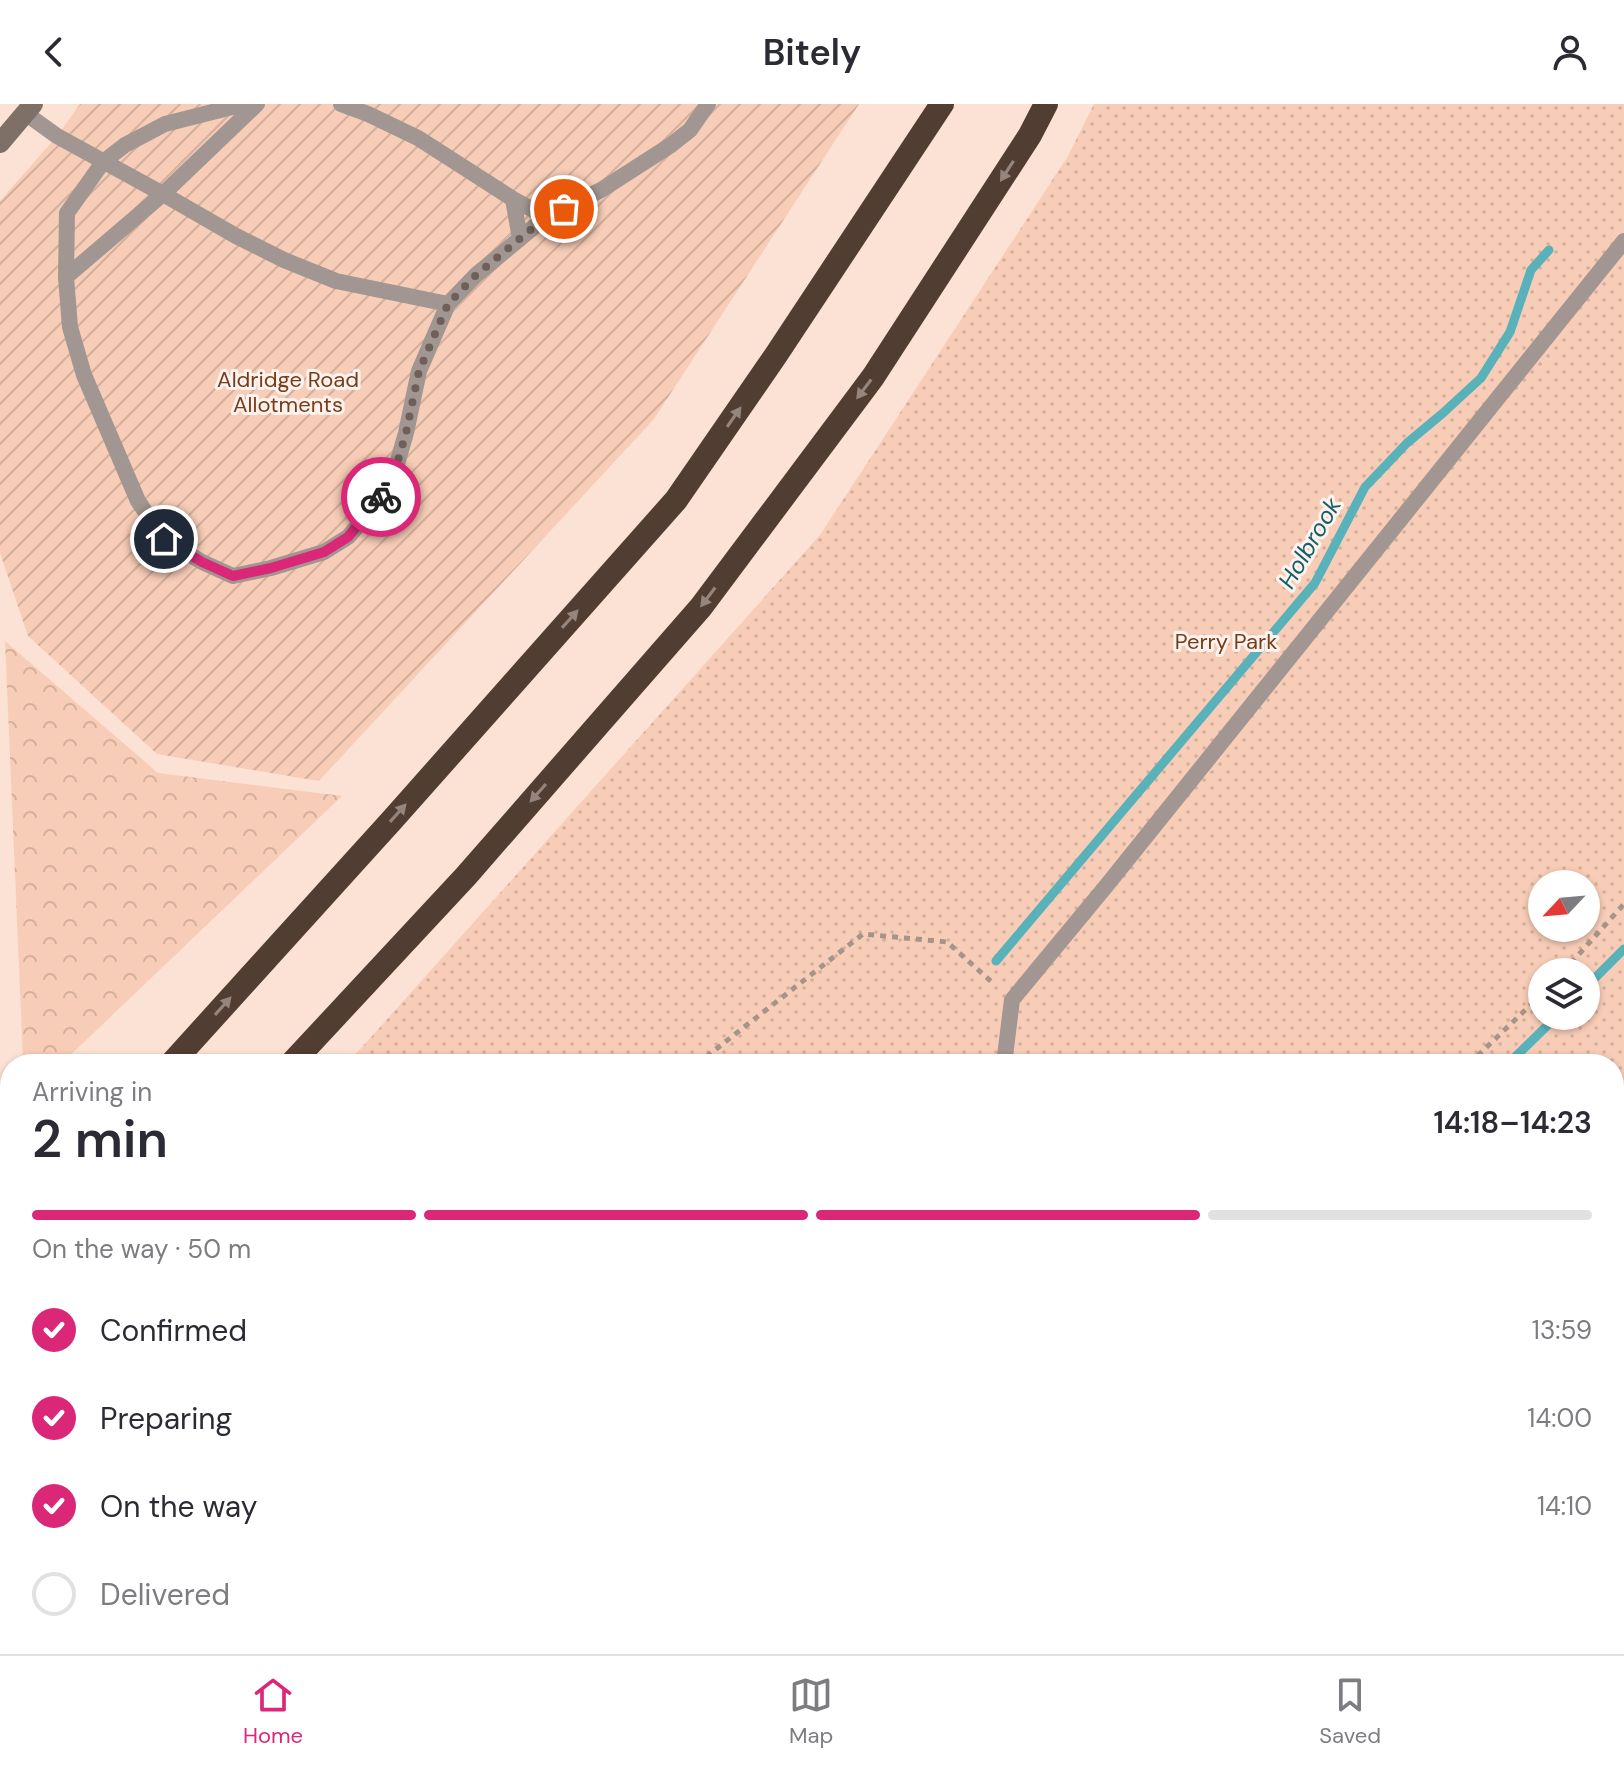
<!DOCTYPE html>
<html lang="en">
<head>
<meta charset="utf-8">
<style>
  :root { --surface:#fff; --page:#f2f2f3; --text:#2b2b33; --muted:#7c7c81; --line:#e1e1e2; --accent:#db2777 }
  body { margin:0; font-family:"DM Sans",sans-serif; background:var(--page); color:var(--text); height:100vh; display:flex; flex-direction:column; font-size:30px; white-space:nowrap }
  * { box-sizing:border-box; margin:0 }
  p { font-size:26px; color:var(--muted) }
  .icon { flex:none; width:44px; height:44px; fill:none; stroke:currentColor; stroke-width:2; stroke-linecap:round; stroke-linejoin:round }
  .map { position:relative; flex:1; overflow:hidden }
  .panel { position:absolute; left:0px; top:950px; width:1624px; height:600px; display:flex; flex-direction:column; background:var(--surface); border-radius:32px 32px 0 0; box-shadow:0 2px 6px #0004 }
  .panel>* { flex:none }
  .needle { width:52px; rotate:244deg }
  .controls { position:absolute; left:1528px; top:766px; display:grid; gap:16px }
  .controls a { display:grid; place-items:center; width:72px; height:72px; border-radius:50%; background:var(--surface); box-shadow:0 2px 6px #0004; font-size:40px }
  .pin { position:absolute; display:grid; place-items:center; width:68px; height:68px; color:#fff; margin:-34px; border:4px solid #fff; border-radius:50%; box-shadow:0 2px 8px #0007 }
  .courier { position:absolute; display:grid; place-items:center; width:80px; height:80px; margin:-40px; border:6px solid #db2777; border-radius:50%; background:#fff; color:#222; box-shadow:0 2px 10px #0007 }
  .headline em { font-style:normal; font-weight:600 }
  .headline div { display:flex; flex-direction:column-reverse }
  .headline { display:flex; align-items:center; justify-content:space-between; height:136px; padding:0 32px }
  h1 { font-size:52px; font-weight:600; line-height:60px }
  .bar { display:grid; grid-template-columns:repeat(4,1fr); gap:12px 8px; align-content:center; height:96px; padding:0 32px }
  .bar i { height:10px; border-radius:6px; background:var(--line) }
  .bar .active { background:var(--accent) }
  .bar p { grid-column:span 4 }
  ol { padding:0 32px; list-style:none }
  li { display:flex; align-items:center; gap:24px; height:88px }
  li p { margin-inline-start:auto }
  li .icon { padding:8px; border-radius:50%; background:var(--accent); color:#fff; stroke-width:4 }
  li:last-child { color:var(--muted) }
  li i { width:44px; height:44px; border:4px solid var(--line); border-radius:50% }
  header { display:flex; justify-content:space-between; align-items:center; height:104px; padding:0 32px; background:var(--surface); font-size:36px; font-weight:600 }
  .tabs { display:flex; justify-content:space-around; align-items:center; height:112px; border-top:2px solid var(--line); background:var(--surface); font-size:22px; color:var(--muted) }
  .tabs a { display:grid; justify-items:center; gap:4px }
  .tabs .active { color:var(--accent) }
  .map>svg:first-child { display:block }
  .forest { fill:url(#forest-crowns) }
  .park { fill:url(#park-dots); fill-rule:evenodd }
  .garden { fill:url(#garden-furrows) }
  .water { fill:url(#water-rules) }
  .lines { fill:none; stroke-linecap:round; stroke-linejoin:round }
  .stream { stroke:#59b1ba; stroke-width:9 }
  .path { stroke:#a69489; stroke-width:5; stroke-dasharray:6 6; stroke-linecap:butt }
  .lane { stroke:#a19691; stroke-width:16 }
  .secondary { stroke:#7e6f67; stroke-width:20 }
  .highway { stroke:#513d32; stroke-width:24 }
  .highway-bridge { stroke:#513d32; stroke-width:24 }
  .oneway { fill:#96857d }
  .done { stroke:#6e6058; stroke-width:8; stroke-dasharray:0 14.4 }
  .route { stroke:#db2777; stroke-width:10 }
  .labels { text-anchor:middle; stroke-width:6; stroke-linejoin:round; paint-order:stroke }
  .park-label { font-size:22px; fill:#753d1a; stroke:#fdf2ed }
  .water-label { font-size:24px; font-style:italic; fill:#145f66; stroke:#fdf2ed }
</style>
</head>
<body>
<header><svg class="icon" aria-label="back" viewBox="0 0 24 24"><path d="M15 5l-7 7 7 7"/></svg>Bitely<svg class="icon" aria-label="person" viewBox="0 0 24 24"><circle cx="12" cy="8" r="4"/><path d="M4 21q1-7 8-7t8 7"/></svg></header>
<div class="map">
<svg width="1624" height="1550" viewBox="0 0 1624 1550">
  <defs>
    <pattern id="forest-crowns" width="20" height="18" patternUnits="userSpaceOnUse" patternTransform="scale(2)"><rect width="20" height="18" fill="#f8cdb7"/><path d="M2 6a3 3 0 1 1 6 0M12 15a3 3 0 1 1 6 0" fill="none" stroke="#d4af9c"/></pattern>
    <pattern id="park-dots" width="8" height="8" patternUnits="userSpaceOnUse" patternTransform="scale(2)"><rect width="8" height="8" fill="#f8cdb7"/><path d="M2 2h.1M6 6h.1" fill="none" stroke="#d4af9c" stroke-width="1.8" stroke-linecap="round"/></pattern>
    <pattern id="garden-furrows" width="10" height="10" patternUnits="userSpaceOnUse" patternTransform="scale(2)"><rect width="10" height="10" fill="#f8cdb7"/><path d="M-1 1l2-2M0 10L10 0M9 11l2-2" fill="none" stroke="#d4af9c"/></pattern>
    <pattern id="water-rules" width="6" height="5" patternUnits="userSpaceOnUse" patternTransform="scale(2)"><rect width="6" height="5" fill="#59b1ba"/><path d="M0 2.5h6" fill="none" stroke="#498f96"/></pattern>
  </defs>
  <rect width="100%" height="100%" fill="#fbe2d4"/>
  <path class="forest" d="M 5,537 L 158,669 L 342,692 L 61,960 L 27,960 L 23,957 Z"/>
  <path class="park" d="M 1094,0 L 1624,0 L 1624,1550 L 127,1550 L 123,1540 L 1614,1540 L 1614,960 L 347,960 L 820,431 L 1068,52 ZM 1542,780 L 1586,780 L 1586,824 L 1542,824 ZM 1542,868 L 1586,868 L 1586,912 L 1542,912 Z"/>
  <path class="garden" d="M 80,0 L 859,0 L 654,315 L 319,677 L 157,650 L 28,532 L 0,449 L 0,97 L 57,32 Z"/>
  <path class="water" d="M 0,1241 L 10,1299 L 10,1465 L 0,1432 Z
    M 37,1540 L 77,1540 L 80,1550 L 40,1550 Z
    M 201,1540 L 982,1540 L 986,1550 L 205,1550 Z"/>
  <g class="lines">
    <path class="stream" d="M 996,857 L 1315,479 L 1365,383 L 1407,339 L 1443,309 L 1481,274 L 1510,228 L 1531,166 L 1549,146
      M 1586,883 L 1624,845
      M 1508,960 L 1557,912"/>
    <path class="path" d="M 1563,868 L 1624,800
      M 697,960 L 863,830 L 947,838 L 995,881
      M 1469,960 L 1542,890
      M 7,1189 L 10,1212
      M 0,1471 L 10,1506
      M 22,1540 L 26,1550
      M 93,1540 L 96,1550
      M 188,1540 L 192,1550
      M 1011,1540 L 1015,1550
      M 1137,1540 L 1141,1550"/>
    <path class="lane" d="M 244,0 L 165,20 L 125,41 L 103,58 L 67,109 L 66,173 L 70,223 L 84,271 L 138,397 L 164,435 L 202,458 L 233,472 L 271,464 L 324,448 L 348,433 L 375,402 L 392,377 L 406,329 L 419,267 L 448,200 L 476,171 L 546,113 L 601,86 L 671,41 L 690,26 L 708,0
      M 341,0 L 368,10 L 418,34 L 513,95 L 546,113
      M 25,9 L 57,32 L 163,90 L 236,132 L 284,156 L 336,177 L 448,200
      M 513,95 L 520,135
      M 66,173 L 163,90 L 257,0
      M 1004,960 L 1012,896 L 1107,781 L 1624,137
      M 1614,1466 L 1624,1461
      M 1395,1540 L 1417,1550
      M 1425,1550 L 1443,1540"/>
    <path class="secondary" d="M 0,39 L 33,0"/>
    <path class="highway" d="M 171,960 L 393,715 L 676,396 L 776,251 L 942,0
      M 291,960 L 466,772 L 701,503 L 873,273 L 1030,31 L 1046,0
      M 0,1271 L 10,1260"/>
    <path class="highway-bridge" d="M 0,1163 L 10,1152"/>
  </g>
  <defs><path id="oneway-solid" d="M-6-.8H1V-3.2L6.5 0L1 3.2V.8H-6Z" transform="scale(2)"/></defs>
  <g class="oneway">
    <use href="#oneway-solid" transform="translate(1007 67) rotate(123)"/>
    <use href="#oneway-solid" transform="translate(864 285) rotate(127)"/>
    <use href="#oneway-solid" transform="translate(734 313) rotate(-55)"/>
    <use href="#oneway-solid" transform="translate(708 493) rotate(127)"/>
    <use href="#oneway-solid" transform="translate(570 515) rotate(-48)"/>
    <use href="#oneway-solid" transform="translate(538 689) rotate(131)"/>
    <use href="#oneway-solid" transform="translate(398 709) rotate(-48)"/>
    <use href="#oneway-solid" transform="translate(223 902) rotate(-48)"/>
  </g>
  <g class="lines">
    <path class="done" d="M 381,393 L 392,377 L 406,329 L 419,267 L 448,200 L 476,171 L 546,113 L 564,105"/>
    <path class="route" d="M 164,435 L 202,458 L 233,472 L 271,464 L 324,448 L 348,433 L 381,393"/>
  </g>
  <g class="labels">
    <g class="park-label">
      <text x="288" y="283">Aldridge Road<tspan x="288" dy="25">Allotments</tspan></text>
      <text x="1226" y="545">Perry Park</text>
    </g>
    <g class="water-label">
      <text transform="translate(1310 439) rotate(-60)" y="8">Holbrook</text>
    </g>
  </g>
</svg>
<div class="controls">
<a><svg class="needle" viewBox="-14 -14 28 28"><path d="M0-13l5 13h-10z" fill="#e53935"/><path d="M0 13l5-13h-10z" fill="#7c7c81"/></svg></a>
<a><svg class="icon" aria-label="layers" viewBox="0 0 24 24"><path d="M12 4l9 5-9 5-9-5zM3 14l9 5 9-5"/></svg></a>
</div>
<div class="pin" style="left:564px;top:105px;background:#ea580c"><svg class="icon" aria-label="bag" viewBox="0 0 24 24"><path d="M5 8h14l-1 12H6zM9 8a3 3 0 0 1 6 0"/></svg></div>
<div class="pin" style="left:164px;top:435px;background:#1f2937"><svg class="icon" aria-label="home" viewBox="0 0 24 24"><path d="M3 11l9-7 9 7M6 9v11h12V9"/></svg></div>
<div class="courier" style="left:381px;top:393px"><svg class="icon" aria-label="bike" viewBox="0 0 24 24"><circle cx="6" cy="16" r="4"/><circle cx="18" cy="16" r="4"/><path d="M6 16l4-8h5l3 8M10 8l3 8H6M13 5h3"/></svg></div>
<section class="panel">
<div class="headline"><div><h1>2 min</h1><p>Arriving in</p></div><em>14:18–14:23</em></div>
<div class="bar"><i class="active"></i><i class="active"></i><i class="active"></i><i></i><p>On the way · 50 m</p></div>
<ol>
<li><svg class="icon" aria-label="check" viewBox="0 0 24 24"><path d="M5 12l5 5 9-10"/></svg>Confirmed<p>13:59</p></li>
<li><svg class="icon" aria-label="check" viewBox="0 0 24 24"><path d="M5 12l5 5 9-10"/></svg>Preparing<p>14:00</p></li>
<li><svg class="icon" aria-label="check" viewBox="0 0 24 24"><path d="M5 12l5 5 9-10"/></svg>On the way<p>14:10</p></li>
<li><i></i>Delivered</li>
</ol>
</section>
</div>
<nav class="tabs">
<a class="active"><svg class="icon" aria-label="home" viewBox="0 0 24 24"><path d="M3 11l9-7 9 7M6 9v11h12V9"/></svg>Home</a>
<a><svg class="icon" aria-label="map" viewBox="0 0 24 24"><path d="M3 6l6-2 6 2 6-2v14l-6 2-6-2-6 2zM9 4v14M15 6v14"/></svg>Map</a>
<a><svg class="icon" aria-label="saved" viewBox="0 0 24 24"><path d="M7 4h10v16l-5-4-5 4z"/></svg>Saved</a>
</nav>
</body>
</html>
